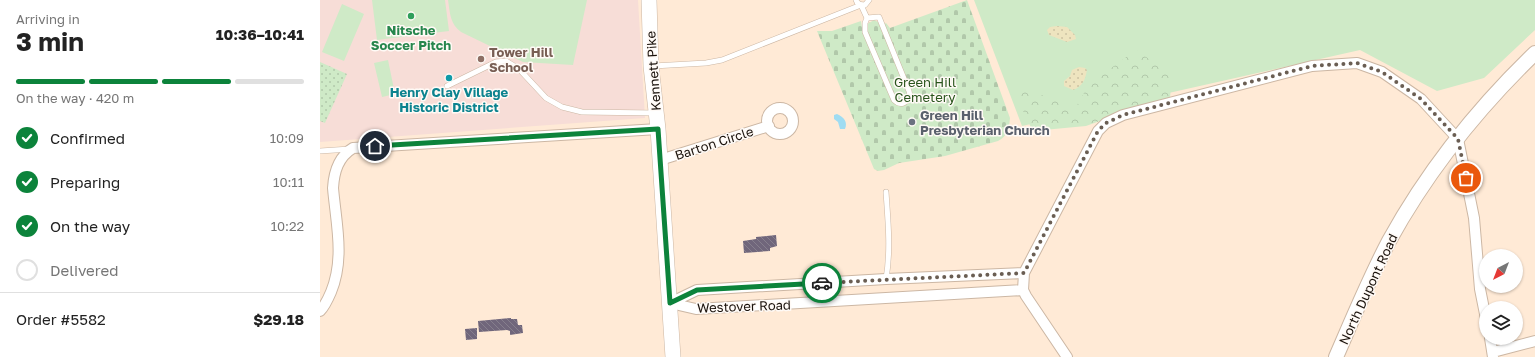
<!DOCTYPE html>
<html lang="en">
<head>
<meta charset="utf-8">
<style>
  :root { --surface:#fff; --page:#f6f6f6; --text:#222; --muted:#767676; --line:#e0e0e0; --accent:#0c833b }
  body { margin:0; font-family:"Golos Text",sans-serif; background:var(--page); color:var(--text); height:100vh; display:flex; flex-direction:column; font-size:15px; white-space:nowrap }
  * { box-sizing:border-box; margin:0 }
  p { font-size:13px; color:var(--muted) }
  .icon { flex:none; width:22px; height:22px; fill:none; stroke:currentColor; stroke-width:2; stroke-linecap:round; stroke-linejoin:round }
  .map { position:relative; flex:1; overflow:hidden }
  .details { display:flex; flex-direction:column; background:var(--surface); width:320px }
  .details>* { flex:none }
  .needle { width:26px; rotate:222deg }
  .buttons { position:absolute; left:1159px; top:249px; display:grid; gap:8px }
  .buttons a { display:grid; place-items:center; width:44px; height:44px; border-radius:50%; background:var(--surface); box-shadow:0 1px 3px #0004; font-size:20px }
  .pin { position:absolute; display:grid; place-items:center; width:34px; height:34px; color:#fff; margin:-17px; border:2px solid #fff; border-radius:50%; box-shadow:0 1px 4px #0007 }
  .courier { position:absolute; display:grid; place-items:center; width:40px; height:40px; margin:-20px; border:3px solid #0c833b; border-radius:50%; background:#fff; color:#222; box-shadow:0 1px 5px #0007 }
  .head em { font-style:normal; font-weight:700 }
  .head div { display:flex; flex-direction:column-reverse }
  .head { display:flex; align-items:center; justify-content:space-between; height:68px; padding:0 16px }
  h1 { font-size:26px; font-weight:700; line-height:30px }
  .bar { display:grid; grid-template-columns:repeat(4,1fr); gap:6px 4px; align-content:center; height:48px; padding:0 16px }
  .bar i { height:5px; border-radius:3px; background:var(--line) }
  .bar .active { background:var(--accent) }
  .bar p { grid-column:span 4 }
  .line { display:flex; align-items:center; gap:10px; padding:0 16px; border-top:1px solid var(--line) }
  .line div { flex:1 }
  ol { padding:0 16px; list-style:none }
  li { display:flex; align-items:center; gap:12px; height:44px }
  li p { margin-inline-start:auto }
  li .icon { padding:4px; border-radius:50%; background:var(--accent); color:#fff; stroke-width:4 }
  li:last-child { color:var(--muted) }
  li i { width:22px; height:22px; border:2px solid var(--line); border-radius:50% }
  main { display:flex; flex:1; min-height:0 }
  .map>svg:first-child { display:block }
  .education { fill:#f7ddd7 }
  .grass { fill:#cfeac7 }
  .forest { fill:url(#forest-crowns) }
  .sand { fill:url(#sand-dots) }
  .cemetery { fill:url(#cemetery-stones) }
  .park { fill:url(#park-dots) }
  .water { fill:#9fdcf2 }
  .building { fill:url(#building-back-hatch) }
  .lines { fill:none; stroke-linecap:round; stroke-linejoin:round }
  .lane-casing { stroke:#ccb7a4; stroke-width:6 }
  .street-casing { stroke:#ccb7a4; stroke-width:12 }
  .secondary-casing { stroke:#ccb7a4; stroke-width:16 }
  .primary-casing { stroke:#ccb7a4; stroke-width:16 }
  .lane { stroke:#fff; stroke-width:5 }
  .street { stroke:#fff; stroke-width:10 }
  .secondary { stroke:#fff; stroke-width:14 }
  .primary { stroke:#fff; stroke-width:15 }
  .done { stroke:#6a5e53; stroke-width:4; stroke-dasharray:0 7.2 }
  .route { stroke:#0c833b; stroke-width:5 }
  .leisure-dot { fill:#2e9e5b; stroke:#fffaf6; stroke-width:1.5 }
  .education-dot { fill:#8d6e63; stroke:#fffaf6; stroke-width:1.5 }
  .culture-dot { fill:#0f9aa8; stroke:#fffaf6; stroke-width:1.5 }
  .worship-dot { fill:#6b7280; stroke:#fffaf6; stroke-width:1.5 }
  .labels { text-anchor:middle; stroke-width:3; stroke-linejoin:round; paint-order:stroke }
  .leisure-label { font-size:13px; font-weight:bold; fill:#27864d; stroke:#fffaf6 }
  .education-label { font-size:13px; font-weight:bold; fill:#785e54; stroke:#fffaf6; text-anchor:start }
  .street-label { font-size:13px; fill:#1a120c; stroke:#fffaf6 }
  .park-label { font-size:13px; fill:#29541c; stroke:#fffaf6 }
  .culture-label { font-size:13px; font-weight:bold; fill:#0d838f; stroke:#fffaf6 }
  .worship-label { font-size:13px; font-weight:bold; fill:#5b616d; stroke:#fffaf6; text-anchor:start }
</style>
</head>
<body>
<main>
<section class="details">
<div class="head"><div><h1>3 min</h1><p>Arriving in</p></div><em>10:36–10:41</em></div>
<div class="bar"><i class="active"></i><i class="active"></i><i class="active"></i><i></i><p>On the way · 420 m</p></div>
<ol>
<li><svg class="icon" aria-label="check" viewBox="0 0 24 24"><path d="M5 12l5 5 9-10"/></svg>Confirmed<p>10:09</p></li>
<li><svg class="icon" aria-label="check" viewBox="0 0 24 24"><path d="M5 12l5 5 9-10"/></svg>Preparing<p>10:11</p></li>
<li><svg class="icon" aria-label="check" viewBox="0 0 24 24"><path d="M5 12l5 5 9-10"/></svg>On the way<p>10:22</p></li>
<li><i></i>Delivered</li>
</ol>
<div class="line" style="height:52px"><div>Order #5582</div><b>$29.18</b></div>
</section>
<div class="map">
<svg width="1215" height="357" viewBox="0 0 1215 357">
  <defs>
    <pattern id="forest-crowns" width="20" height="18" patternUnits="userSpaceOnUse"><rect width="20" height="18" fill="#cfeac7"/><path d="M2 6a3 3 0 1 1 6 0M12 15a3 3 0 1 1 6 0" fill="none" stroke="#b1c8aa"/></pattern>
    <pattern id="sand-dots" width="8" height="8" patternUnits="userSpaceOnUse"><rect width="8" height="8" fill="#eee4bf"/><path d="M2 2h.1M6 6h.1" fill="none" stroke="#ccc3a3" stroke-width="1.8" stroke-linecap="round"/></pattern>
    <pattern id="cemetery-stones" width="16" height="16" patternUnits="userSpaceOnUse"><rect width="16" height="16" fill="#cfeac7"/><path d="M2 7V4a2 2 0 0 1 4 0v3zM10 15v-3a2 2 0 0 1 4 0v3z" fill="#b1c8aa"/></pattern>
    <pattern id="park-dots" width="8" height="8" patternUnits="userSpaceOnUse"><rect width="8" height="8" fill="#cfeac7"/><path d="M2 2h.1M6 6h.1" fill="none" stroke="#b1c8aa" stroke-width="1.8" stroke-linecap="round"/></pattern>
    <pattern id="building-back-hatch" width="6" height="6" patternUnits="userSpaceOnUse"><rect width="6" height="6" fill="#70667b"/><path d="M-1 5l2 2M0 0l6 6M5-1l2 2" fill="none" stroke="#867f8d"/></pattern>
  </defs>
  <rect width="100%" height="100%" fill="#ffead6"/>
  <path class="education" d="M 0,0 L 318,0 L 325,118 L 0,142 Z"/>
  <path class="grass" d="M 52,0 L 125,0 L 129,31 L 57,40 Z
    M 128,0 L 267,0 L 253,65 L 203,62 L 141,32 C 130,24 130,13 128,0 Z
    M 654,0 L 1215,0 L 1215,30 L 1164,78 L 1117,91 L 1040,50 L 702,126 Z
    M 22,4 L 44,14 L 24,61 L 2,52 Z
    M 68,60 L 75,94 L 62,97 L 54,63 Z"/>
  <path class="forest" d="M 816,50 L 852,75 L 850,98 L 816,108 L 766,126 L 713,131 L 705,116 L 698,96 L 710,87 L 719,94 L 756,107 L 772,79 L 783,74 Z"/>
  <path class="sand" d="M 737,26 L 747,27 L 755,35 L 756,39 L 747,42 L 729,35 L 727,30 L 730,27 Z
    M 759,67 L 765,68 L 767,70 C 765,80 763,86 753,90 L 744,86 L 744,81 L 750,76 L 752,70 Z"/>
  <path class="cemetery" d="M 647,0 L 690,118 C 689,128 688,136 678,141 L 625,156 L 579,163 L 564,170 L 558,171 L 554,169 L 497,31 L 512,31 L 541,21 L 542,27 L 554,20 L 558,22 L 560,26 L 566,23 L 570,28 Z"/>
  <path class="park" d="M 0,62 L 27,74 L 5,123 L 0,121 Z"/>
  <path class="water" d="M 517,114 C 524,117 528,122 525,129 L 520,129 L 518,122 L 514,119 L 514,115 Z"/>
  <path class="building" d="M 456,235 L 457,246 L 450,248 L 450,251 L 424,253 L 423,241 L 436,239 L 436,237 Z
    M 191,318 L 191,319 L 197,319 L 198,325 L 202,325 L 203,333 L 190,335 L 190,331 L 187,330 L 159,332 L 158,321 Z
    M 157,328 L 157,339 L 146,340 L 145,329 Z"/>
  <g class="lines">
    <g class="lane-casing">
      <path id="lane" d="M 536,0 C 537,4 541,5 545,5 L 549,0
        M 333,66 L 386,63 L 402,60 L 541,5 L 547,18 L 559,17 L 589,91 L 590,96 C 586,104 580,106 574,100 L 545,32 L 545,23 L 547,18
        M 127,86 L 176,62 L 186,61 L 199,69 L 226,98 L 242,107 L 262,112 L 335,113
        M 0,151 L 30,149
        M 566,192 C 568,221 571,250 566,279"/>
    </g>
    <g class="street-casing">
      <path id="street" d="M447 121a13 13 0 1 1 26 0a13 13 0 1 1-26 0Z
        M 340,160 L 449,126
        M 350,303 L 377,290 L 566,279 L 704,273
        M 350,303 L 376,309 L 703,290
        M 0,311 C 5,306 8,299 11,292 C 25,258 16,223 13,188 C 14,172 18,157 33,148 L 338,129
        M 1170,338 L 1173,357
        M 1173,352 L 1215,341
        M 747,357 L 706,296 L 703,290 L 704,273 L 778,131 L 786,123 L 803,115 L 992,66 L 1037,63 L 1062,72 L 1101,99 L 1138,139 L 1154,218 L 1160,289 L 1166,319"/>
    </g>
    <g class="secondary-casing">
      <path id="secondary" d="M 1016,357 C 1033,318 1049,279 1069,241 C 1107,172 1158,108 1215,53"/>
    </g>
    <g class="primary-casing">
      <path id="primary" d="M 329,0 L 331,66 L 338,129 L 353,357"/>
    </g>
    <use href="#lane" class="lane"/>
    <use href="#street" class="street"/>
    <use href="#secondary" class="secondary"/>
    <use href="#primary" class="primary"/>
  </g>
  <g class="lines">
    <path class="done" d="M 502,283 L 704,273 L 778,131 L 786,123 L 803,115 L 992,66 L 1037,63 L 1062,72 L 1101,99 L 1138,139 L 1146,178"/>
    <path class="route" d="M 55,146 L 338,129 L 350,303 L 377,290 L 502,283"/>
  </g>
  <circle class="leisure-dot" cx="91" cy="16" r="4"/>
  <circle class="education-dot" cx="161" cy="59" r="4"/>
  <circle class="culture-dot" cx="129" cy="78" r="4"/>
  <circle class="worship-dot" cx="592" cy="122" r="4"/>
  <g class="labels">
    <g class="leisure-label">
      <text x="91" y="35">Nitsche<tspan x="91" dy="15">Soccer Pitch</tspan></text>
    </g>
    <g class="education-label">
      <text x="169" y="57">Tower Hill<tspan x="169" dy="15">School</tspan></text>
    </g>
    <g class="street-label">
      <text transform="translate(333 71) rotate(-94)" y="5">Kennett Pike</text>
      <text transform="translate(394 143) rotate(-18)" y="5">Barton Circle</text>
      <text transform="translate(1048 289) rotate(-65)" y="5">North Dupont Road</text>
      <text transform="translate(424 306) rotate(-2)" y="5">Westover Road</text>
    </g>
    <g class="park-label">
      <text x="605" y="87">Green Hill<tspan x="605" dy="15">Cemetery</tspan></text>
    </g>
    <g class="culture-label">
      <text x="129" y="97">Henry Clay Village<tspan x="129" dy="15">Historic District</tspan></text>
    </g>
    <g class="worship-label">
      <text x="600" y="120">Green Hill<tspan x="600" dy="15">Presbyterian Church</tspan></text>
    </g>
  </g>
</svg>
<div class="buttons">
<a><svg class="needle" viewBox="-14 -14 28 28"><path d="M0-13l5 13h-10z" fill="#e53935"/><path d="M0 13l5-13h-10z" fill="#767676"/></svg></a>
<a><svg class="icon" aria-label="layers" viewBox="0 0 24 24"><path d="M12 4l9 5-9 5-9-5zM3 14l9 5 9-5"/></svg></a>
</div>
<div class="pin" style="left:1146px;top:178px;background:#ea580c"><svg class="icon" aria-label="bag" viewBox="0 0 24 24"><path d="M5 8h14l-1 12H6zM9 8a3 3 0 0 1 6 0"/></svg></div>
<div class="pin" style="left:55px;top:146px;background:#1f2937"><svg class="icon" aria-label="home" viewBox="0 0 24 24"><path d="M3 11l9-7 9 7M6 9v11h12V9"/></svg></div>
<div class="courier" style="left:502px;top:283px"><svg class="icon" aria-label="car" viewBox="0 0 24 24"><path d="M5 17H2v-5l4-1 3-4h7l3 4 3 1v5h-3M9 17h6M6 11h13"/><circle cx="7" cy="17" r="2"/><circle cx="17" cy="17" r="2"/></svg></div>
</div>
</main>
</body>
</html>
